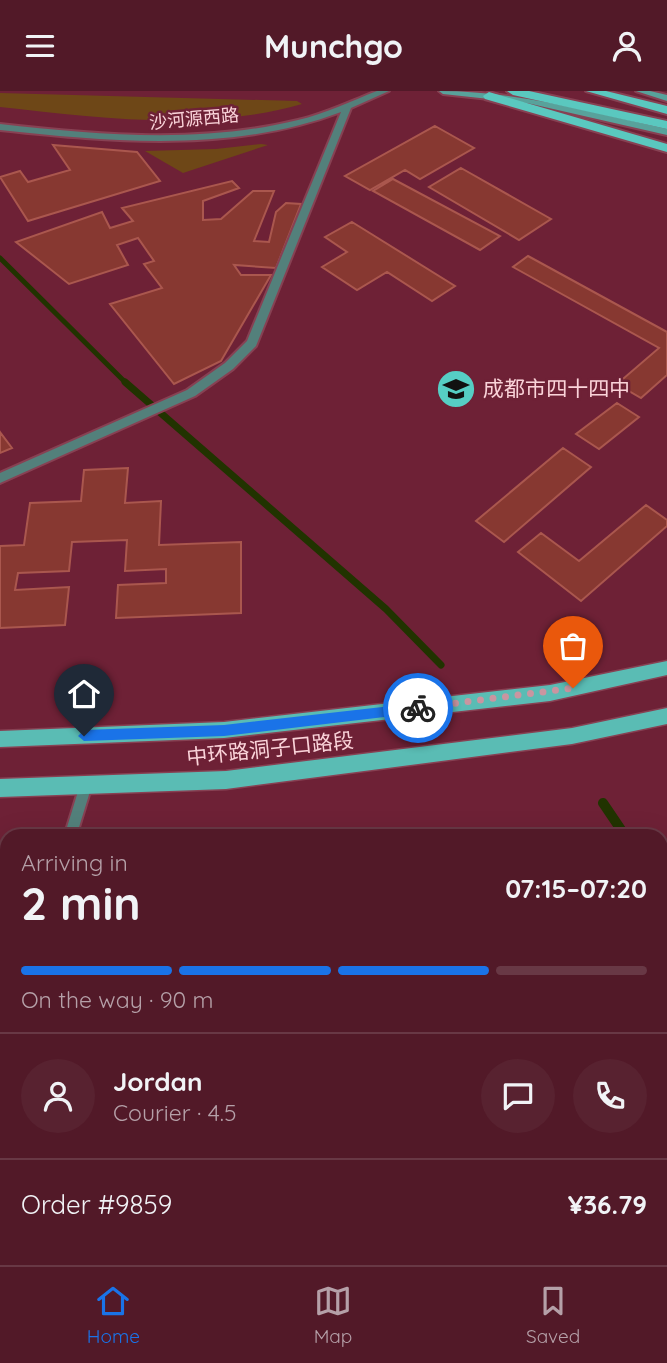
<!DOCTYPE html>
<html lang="en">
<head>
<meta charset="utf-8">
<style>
  :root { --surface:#521928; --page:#582230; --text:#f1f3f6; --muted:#b5a0a8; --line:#683845; --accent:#1a73e8 }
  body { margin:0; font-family:Quicksand,"Noto Sans SC",sans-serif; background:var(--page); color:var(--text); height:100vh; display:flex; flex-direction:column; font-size:26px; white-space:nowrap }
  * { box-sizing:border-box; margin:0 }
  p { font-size:23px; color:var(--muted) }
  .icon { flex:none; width:38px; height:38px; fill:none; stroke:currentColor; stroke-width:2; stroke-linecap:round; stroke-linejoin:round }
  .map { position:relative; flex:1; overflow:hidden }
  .panel { position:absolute; left:0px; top:738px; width:668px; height:436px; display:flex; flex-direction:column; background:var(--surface); border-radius:21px 21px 0 0; box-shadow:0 7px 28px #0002,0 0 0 2px var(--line) }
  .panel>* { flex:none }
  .pin { position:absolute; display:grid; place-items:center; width:60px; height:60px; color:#fff; margin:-72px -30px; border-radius:50% 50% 50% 0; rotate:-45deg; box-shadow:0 0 7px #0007 }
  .pin .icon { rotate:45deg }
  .courier { position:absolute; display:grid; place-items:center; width:70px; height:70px; margin:-35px; border:5px solid #1a73e8; border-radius:50%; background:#fff; color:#222; box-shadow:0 2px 9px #0007 }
  .summary em { font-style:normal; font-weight:700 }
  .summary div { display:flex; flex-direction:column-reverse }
  .summary { display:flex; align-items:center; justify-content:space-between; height:119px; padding:0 21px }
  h1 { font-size:46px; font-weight:700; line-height:52px }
  .bar { display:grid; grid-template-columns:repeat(4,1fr); gap:10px 7px; align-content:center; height:84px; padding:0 21px }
  .bar i { height:9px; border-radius:5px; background:var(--line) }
  .bar .on { background:var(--accent) }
  .bar p { grid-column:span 4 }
  .line { display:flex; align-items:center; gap:18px; padding:0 21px; border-top:2px solid var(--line) }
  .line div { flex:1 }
  .round { display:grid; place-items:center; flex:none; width:74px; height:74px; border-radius:37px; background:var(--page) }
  header { display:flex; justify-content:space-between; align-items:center; height:91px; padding:0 21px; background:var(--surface); font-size:32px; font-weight:700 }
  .dock { display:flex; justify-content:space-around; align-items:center; height:98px; border-top:2px solid var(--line); background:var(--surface); font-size:19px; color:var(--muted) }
  .dock a { display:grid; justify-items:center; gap:4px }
  .dock .on { color:var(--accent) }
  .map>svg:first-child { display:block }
  .green { fill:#6e4717 }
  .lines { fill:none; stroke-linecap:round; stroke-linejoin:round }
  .stream-far2 { stroke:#213300; stroke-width:5 }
  .stream-far1 { stroke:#213300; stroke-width:7 }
  .stream { stroke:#213300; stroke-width:10 }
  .building { fill:#873831; stroke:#aa574e; stroke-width:2 }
  .service-casing { stroke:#874153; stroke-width:4 }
  .minor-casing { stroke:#874153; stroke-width:4 }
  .secondary-casing { stroke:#874153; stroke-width:4 }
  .primary-casing { stroke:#874153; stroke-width:3 }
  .trunk-casing { stroke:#874153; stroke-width:4 }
  .service { fill:#53807b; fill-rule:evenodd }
  .minor { fill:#53807b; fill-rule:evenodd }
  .secondary { fill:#58a29b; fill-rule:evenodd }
  .primary { fill:#5abcb4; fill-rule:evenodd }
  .trunk { fill:#5ac8bf; fill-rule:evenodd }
  .route { fill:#1a73e8 }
  .done { stroke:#c995a0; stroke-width:7; stroke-dasharray:0 12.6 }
  .labels { text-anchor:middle; stroke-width:5; stroke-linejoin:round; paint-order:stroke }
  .far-street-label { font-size:18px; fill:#fad3d9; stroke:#6e2136 }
  .poi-label { font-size:21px; fill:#fad3d9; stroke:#6e2136; text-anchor:start }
  .street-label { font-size:21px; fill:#fad3d9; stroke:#6e2136 }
</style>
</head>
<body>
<header><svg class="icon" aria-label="menu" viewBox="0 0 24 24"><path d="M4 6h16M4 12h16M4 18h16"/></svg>Munchgo<svg class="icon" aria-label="person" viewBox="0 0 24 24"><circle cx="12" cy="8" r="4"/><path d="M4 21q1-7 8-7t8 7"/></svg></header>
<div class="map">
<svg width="667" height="1174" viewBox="0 0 667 1174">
  <rect width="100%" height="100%" fill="#6e2136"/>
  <path class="green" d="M 0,2 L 297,10 L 302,13 C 204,41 100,27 0,16 Z
    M 261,53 L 268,54 L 183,82 L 145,60 L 216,58 Z"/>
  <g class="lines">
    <path class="stream-far2" d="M 0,167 L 127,293"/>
    <path class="stream-far1" d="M 125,291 L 386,518 L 441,574"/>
    <path class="stream" d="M 603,712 L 626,746
      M 662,796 L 667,804"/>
  </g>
  <path class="building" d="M 435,35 L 474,57 L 420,88 L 405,79 L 370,99 L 345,85 Z
    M 53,54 L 137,61 L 160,90 L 28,130 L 0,86 L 20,80 L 28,91 L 70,79 Z
    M 461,77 L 551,128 L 519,149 L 429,96 Z
    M 393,88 L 500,145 L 480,159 L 373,100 Z
    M 232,90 L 239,97 L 203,110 L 203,129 L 221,128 L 253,100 L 274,100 L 254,150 L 269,151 L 276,121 L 286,112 L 301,113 L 276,177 L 234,174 L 241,184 L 271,184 L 221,270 L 174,293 L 110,213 L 162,197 L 144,173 L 154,170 L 138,147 L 117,154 L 128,174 L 69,193 L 16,151 L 102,121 L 110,137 L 133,130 L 122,117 Z
    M 352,131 L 455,195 L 432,210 L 387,181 L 357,199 L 322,176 L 347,161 L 325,146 Z
    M 528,165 L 667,241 L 667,284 L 641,307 L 617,293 L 659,257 L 513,176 Z
    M 617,312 L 639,326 L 599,358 L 576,343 Z
    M 0,341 L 12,357 L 0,362 Z
    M 563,357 L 591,376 L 504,451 L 476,430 Z
    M 128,377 L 125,412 L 161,410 L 159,454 L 241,451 L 241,522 L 116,527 L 118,494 L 166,492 L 166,478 L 125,480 L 127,449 L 72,451 L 69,480 L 18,482 L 15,499 L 69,496 L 65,534 L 0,537 L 0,455 L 24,454 L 30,412 L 81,410 L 84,379 Z
    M 646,414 L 667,429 L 667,435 L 581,510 L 518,461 L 541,442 L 579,470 Z
    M 0,853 L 7,853 L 0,902 Z
    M 667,926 L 667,1165 L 662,1149 L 662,927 Z
    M 0,1000 L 7,1008 L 7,1017 L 0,1025 Z
    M 7,1107 L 7,1167 L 75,1167 L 69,1174 L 0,1174 L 0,1114 Z
    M 214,1167 L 278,1167 L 273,1174 L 220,1174 Z
    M 411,1167 L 533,1167 L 528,1174 L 406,1174 Z"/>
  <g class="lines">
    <g class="service-casing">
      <path id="service" d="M 86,689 L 90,690 L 92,694 L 76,746 L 64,746 L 80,694 L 82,690 Z
        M 7,855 L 7,868 L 0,871 L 0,858 Z"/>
    </g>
    <g class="minor-casing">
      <path id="minor" d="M 377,0 L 389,0 L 351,17 L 256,255 L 233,278 L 195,305 L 0,392 L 0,382 L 187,299 L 225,272 L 247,250 L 341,21 C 233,62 112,51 0,39 L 0,33 C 98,44 201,53 298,29 C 325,23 351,10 377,0 Z"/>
    </g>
    <g class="secondary-casing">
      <path id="secondary" d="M 439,0 C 517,0 591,21 667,38 L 667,44 L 527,12 L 443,3 Z
        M 636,0 L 650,0 L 667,4 L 667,10 Z"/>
    </g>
    <g class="primary-casing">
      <path id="primary" d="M 667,570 L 667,584 L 550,610 L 224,647 L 0,656 L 0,640 L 224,631 L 550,594 Z
        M 667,617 L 667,633 L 572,653 L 226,698 L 0,706 L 0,688 L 226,680 L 572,637 Z"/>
    </g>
    <g class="trunk-casing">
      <path id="trunk" d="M 507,0 L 529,0 L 667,30 L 667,38 L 513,4 Z
        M 586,0 L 606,0 L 667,15 L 667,23 Z
        M 489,1 L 667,53 L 667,61 L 485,8 L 483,5 Z"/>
    </g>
    <use href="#service" class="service"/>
    <use href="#minor" class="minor"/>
    <use href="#secondary" class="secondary"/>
    <use href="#primary" class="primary"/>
    <use href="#trunk" class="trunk"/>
  </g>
  <path class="route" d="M 418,612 L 424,617 L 418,622 L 224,645 L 84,650 L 78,645 L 84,639 L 224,634 Z"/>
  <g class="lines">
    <path class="done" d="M 418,617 L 573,597"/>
  </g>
  <defs>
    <g id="school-disc" transform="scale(2.0125)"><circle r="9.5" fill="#56cec4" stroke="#6e2136"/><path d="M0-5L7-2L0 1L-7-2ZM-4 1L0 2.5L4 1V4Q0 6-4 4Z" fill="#111"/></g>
  </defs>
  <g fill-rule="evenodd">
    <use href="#school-disc" x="456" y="298"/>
  </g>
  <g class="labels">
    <g class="far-street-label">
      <text transform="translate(194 28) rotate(-5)" y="6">沙河源西路</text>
    </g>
    <g class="poi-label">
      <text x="483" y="305">成都市四十四中</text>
    </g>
    <g class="street-label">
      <text transform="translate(270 658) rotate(-6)" y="7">中环路洞子口路段</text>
    </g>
  </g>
</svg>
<div class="pin" style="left:573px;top:597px;background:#ea580c"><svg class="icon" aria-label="bag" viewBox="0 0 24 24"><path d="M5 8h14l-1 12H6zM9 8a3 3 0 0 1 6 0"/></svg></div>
<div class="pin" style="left:84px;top:645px;background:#1f2937"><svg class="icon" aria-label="home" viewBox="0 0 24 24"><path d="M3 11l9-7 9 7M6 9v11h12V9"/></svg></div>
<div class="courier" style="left:418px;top:617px"><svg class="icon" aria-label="bike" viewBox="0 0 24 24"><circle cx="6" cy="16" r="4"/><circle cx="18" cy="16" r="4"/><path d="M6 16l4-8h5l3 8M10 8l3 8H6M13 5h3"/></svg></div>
<section class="panel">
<div class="summary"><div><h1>2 min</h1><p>Arriving in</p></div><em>07:15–07:20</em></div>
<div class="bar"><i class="on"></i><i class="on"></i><i class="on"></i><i></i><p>On the way · 90 m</p></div>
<div class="line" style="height:126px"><a class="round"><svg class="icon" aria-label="person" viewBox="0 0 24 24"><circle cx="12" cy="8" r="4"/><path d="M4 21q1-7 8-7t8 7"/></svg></a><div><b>Jordan</b><p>Courier · 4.5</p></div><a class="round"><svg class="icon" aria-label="chat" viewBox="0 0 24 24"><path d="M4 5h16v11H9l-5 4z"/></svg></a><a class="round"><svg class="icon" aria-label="phone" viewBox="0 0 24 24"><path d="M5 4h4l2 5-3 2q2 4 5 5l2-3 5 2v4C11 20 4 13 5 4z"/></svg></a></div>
<div class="line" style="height:91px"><div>Order #9859</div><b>¥36.79</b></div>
</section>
</div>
<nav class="dock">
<a class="on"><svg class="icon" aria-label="home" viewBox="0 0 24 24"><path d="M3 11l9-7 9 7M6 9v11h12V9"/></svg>Home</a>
<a><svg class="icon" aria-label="map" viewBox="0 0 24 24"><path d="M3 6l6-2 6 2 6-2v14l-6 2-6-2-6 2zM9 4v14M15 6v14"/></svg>Map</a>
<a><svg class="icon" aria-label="saved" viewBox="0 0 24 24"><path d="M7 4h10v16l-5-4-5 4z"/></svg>Saved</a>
</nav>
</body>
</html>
